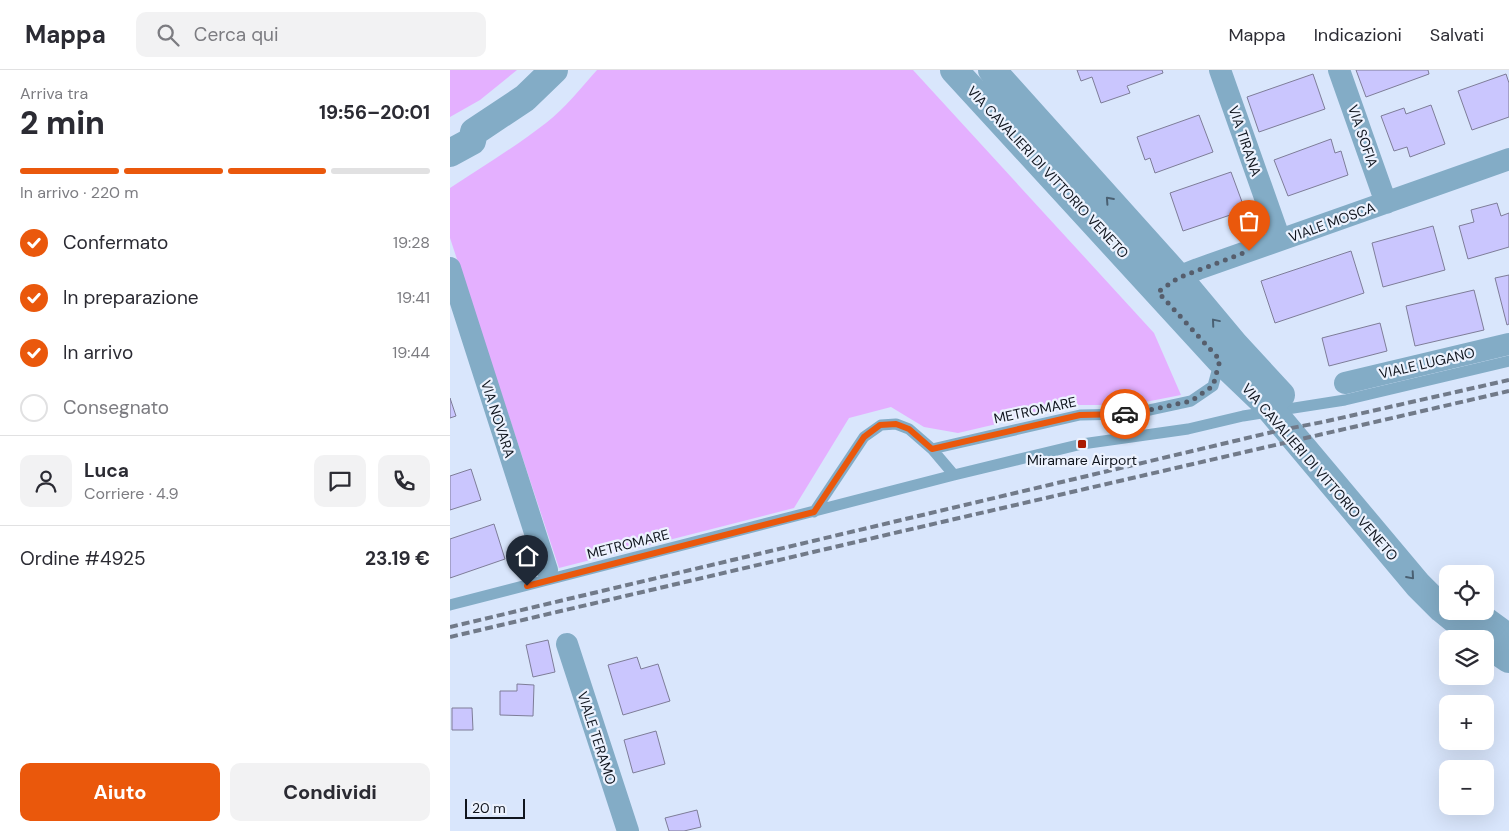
<!DOCTYPE html>
<html lang="it">
<head>
<meta charset="utf-8">
<style>
  :root { --surface:#fff; --page:#f2f2f3; --text:#2b2b33; --muted:#7c7c81; --line:#e1e1e2; --accent:#ea580c }
  body { margin:0; font-family:"DM Sans",sans-serif; background:var(--page); color:var(--text); height:100vh; display:flex; flex-direction:column; font-size:19px; white-space:nowrap }
  * { box-sizing:border-box; margin:0 }
  p { font-size:16px; color:var(--muted) }
  .icon { flex:none; width:28px; height:28px; fill:none; stroke:currentColor; stroke-width:2; stroke-linecap:round; stroke-linejoin:round }
  .map { position:relative; flex:1; overflow:hidden }
  .details { display:flex; flex-direction:column; background:var(--surface); width:450px }
  .details>* { flex:none }
  .buttons { position:absolute; left:989px; top:495px; display:grid; gap:10px }
  .buttons a { display:grid; place-items:center; width:55px; height:55px; border-radius:10px; background:var(--surface); box-shadow:0 5px 20px #0002; font-size:25px }
  .scale { position:absolute; left:15px; bottom:12px; width:60px; box-sizing:border-box; padding-left:5px; border:2px solid #10151e; border-top:0; font-size:14px; line-height:18px; white-space:nowrap; color:#10151e; -webkit-text-stroke:4px #ecf2fe; paint-order:stroke }
  .pin { position:absolute; display:grid; place-items:center; width:42px; height:42px; color:#fff; margin:-51px -21px; border-radius:50% 50% 50% 0; rotate:-45deg; box-shadow:0 0 5px #0007 }
  .pin .icon { rotate:45deg }
  .courier { position:absolute; display:grid; place-items:center; width:50px; height:50px; margin:-25px; border:4px solid #ea580c; border-radius:50%; background:#fff; color:#222; box-shadow:0 1px 6px #0007 }
  .summary em { font-style:normal; font-weight:800 }
  .summary div { display:flex; flex-direction:column-reverse }
  .summary { display:flex; align-items:center; justify-content:space-between; height:85px; padding:0 20px }
  h1 { font-size:32px; font-weight:800; line-height:38px }
  .bar { display:grid; grid-template-columns:repeat(4,1fr); gap:8px 5px; align-content:center; height:60px; padding:0 20px }
  .bar i { height:6px; border-radius:4px; background:var(--line) }
  .bar .selected { background:var(--accent) }
  .bar p { grid-column:span 4 }
  .line { display:flex; align-items:center; gap:12px; padding:0 20px; border-top:1px solid var(--line) }
  .line div { flex:1 }
  .round { display:grid; place-items:center; flex:none; width:52px; height:52px; border-radius:10px; background:var(--page) }
  ol { padding:0 20px; list-style:none }
  li { display:flex; align-items:center; gap:15px; height:55px }
  li p { margin-inline-start:auto }
  li .icon { padding:5px; border-radius:50%; background:var(--accent); color:#fff; stroke-width:4 }
  li:last-child { color:var(--muted) }
  li i { width:28px; height:28px; border:2px solid var(--line); border-radius:50% }
  .primary-button { display:flex; gap:10px; margin-top:auto; padding:10px 20px }
  .primary-button a { flex:1; height:58px; border-radius:10px; background:var(--accent); color:#fff; font-size:20px; font-weight:800; line-height:58px; text-align:center }
  .primary-button a+a { background:var(--page); color:var(--text) }
  header { display:flex; align-items:center; gap:30px; box-sizing:border-box; height:70px; padding:0 25px; background:var(--surface); border-bottom:1px solid var(--line) }
  header strong { font-size:24px }
  nav { display:flex; gap:28px; margin-inline-start:auto; font-size:18px }
  .search { width:350px; height:45px; background:var(--page); display:flex; align-items:center; gap:12px; box-sizing:border-box; padding:0 18px; border-radius:10px; color:var(--muted); font-size:19px }
  main { display:flex; flex:1; min-height:0 }
  .map>svg:first-child { display:block }
  .green { fill:#e4b0ff }
  .building { fill:#cac6fe; stroke:#7e7d98 }
  .lines { fill:none; stroke-linecap:round; stroke-linejoin:round }
  .service { stroke:#83acc6; stroke-width:11 }
  .minor { stroke:#83acc6; stroke-width:22 }
  .tertiary { stroke:#83acc6; stroke-width:28 }
  .rail { stroke:#717a89; stroke-width:4; stroke-dasharray:8 4; stroke-linecap:butt }
  .oneway { stroke:#4a6072 }
  .done { stroke:#565e6c; stroke-width:5; stroke-dasharray:0 9 }
  .route { stroke:#ea580c; stroke-width:6 }
  .poi-dot { fill:#aa1a00; stroke:#ecf2fe; stroke-width:2 }
  .labels { text-anchor:middle; stroke-width:4.5; stroke-linejoin:round; paint-order:stroke }
  .street-label { font-size:14px; fill:#10151e; stroke:#ecf2fe }
  .poi-label { font-size:14px; fill:#10151e; stroke:#ecf2fe }
</style>
</head>
<body>
<header>
<strong>Mappa</strong>
<div class="search"><svg class="icon" aria-label="search" viewBox="0 0 24 24"><circle cx="10" cy="10" r="6"/><path d="M15 15l6 6"/></svg>Cerca qui</div>
<nav><a>Mappa</a><a>Indicazioni</a><a>Salvati</a></nav>
</header>
<main>
<section class="details">
<div class="summary"><div><h1>2 min</h1><p>Arriva tra</p></div><em>19:56–20:01</em></div>
<div class="bar"><i class="selected"></i><i class="selected"></i><i class="selected"></i><i></i><p>In arrivo · 220 m</p></div>
<ol>
<li><svg class="icon" aria-label="check" viewBox="0 0 24 24"><path d="M5 12l5 5 9-10"/></svg>Confermato<p>19:28</p></li>
<li><svg class="icon" aria-label="check" viewBox="0 0 24 24"><path d="M5 12l5 5 9-10"/></svg>In preparazione<p>19:41</p></li>
<li><svg class="icon" aria-label="check" viewBox="0 0 24 24"><path d="M5 12l5 5 9-10"/></svg>In arrivo<p>19:44</p></li>
<li><i></i>Consegnato</li>
</ol>
<div class="line" style="height:90px"><a class="round"><svg class="icon" aria-label="person" viewBox="0 0 24 24"><circle cx="12" cy="8" r="4"/><path d="M4 21q1-7 8-7t8 7"/></svg></a><div><b>Luca</b><p>Corriere · 4.9</p></div><a class="round"><svg class="icon" aria-label="chat" viewBox="0 0 24 24"><path d="M4 5h16v11H9l-5 4z"/></svg></a><a class="round"><svg class="icon" aria-label="phone" viewBox="0 0 24 24"><path d="M5 4h4l2 5-3 2q2 4 5 5l2-3 5 2v4C11 20 4 13 5 4z"/></svg></a></div>
<div class="line" style="height:65px"><div>Ordine #4925</div><b>23.19 €</b></div>
<div class="primary-button"><a>Aiuto</a><a>Condividi</a></div>
</section>
<div class="map">
<svg width="1059" height="761" viewBox="0 0 1059 761">
  <rect width="100%" height="100%" fill="#d9e6fc"/>
  <path class="green" d="M 0,0 L 67,0 L 30,30 L 0,47 Z
    M 147,0 L 463,0 L 704,263 L 731,325 L 680,335 L 629,335 L 508,363 L 474,357 L 441,337 L 399,348 L 344,438 L 109,498 L 0,168 L 0,118 C 32,97 65,77 96,53 C 115,38 131,18 147,0 Z"/>
  <path class="building" d="M 627,0 L 712,0 L 713,3 L 677,16 L 680,23 L 651,33 L 642,7 L 631,11 Z
    M 906,0 L 978,0 L 979,4 L 916,27 Z
    M 863,4 L 875,39 L 809,62 L 797,27 Z
    M 1056,4 L 1059,13 L 1059,47 L 1022,60 L 1008,21 Z
    M 981,35 L 995,74 L 960,87 L 957,77 L 944,81 L 931,46 L 954,38 L 956,44 Z
    M 749,45 L 763,82 L 705,103 L 700,88 L 695,90 L 687,67 Z
    M 881,69 L 885,83 L 891,81 L 898,105 L 838,126 L 824,90 Z
    M 781,102 L 795,140 L 733,161 L 720,123 Z
    M 1047,133 L 1051,146 L 1059,143 L 1059,177 L 1018,189 L 1009,156 L 1024,152 L 1021,140 Z
    M 983,156 L 995,200 L 933,217 L 922,173 Z
    M 901,181 L 914,223 L 825,253 L 811,211 Z
    M 1059,205 L 1059,254 L 1057,255 L 1045,208 Z
    M 1024,220 L 1034,260 L 965,276 L 956,236 Z
    M 930,253 L 937,281 L 879,296 L 872,268 Z
    M 0,328 L 6,346 L 0,348 Z
    M 21,399 L 31,430 L 0,440 L 0,406 Z
    M 44,454 L 55,489 L 0,508 L 0,469 Z
    M 98,570 L 105,602 L 83,607 L 76,575 Z
    M 187,587 L 191,599 L 208,594 L 220,631 L 173,645 L 158,595 Z
    M 67,614 L 84,615 L 83,646 L 50,645 L 50,621 L 67,621 Z
    M 2,638 L 22,638 L 23,660 L 2,660 Z
    M 206,661 L 215,694 L 183,703 L 174,670 Z
    M 247,740 L 251,757 L 234,761 L 219,761 L 215,748 Z"/>
  <g class="lines">
    <path class="service" d="M 482,379 L 630,345 L 681,344 L 741,331 L 763,316 L 770,290
      M 364,442 L 414,367 L 431,355 L 446,354 L 459,359 L 482,379 L 504,405
      M 0,535 L 504,405 L 632,374 L 738,359 L 793,346 L 895,330 L 1059,291"/>
    <path class="minor" d="M 770,0 L 830,170
      M 889,0 L 936,133
      M 0,198 L 97,500
      M 728,207 L 748,199 L 1059,89
      M 895,313 L 1059,274
      M 117,574 L 178,761"/>
    <path class="tertiary" d="M 504,0 L 770,290 L 816,334 L 968,515 L 992,539 L 1029,569
      M 542,0 L 728,207 L 784,274 L 831,325
      M 0,83 L 22,71 L 24,62 L 75,28 L 104,0
      M 1022,541 L 1059,568
      M 1035,573 L 1059,589"/>
    <path class="rail" d="M 0,557 L 831,360 L 873,352 L 1059,310
      M 0,567 L 453,461 L 1059,321"/>
  </g>
  <defs><path id="oneway-chevron" d="M-2-3.5L2.5 0L-2 3.5" fill="none" stroke-width="1.6" stroke-linecap="round" stroke-linejoin="round" transform="scale(1.25)"/></defs>
  <g class="oneway">
    <use href="#oneway-chevron" transform="translate(659 130) rotate(-132)"/>
    <use href="#oneway-chevron" transform="translate(765 252) rotate(-130)"/>
    <use href="#oneway-chevron" transform="translate(961 506) rotate(49)"/>
  </g>
  <g class="lines">
    <path class="done" d="M 675,344 L 681,344 L 741,331 L 763,316 L 770,290 L 708,222 L 728,208 L 799,181"/>
    <path class="route" d="M 77,516 L 364,442 L 414,367 L 430,355 L 446,354 L 459,359 L 482,379 L 630,345 L 675,344"/>
  </g>
  <rect class="poi-dot" x="627" y="369" width="10" height="10" rx="2.5"/>
  <g class="labels">
    <g class="street-label">
      <text transform="translate(913 66) rotate(71)" y="5">VIA SOFIA</text>
      <text transform="translate(795 71) rotate(71)" y="5">VIA TIRANA</text>
      <text transform="translate(598 102) rotate(47)" y="5">VIA CAVALIERI DI VITTORIO VENETO</text>
      <text transform="translate(882 152) rotate(-20)" y="5">VIALE MOSCA</text>
      <text transform="translate(977 293) rotate(-13)" y="5">VIALE LUGANO</text>
      <text transform="translate(585 340) rotate(-12)" y="5">METROMARE</text>
      <text transform="translate(48 349) rotate(72)" y="5">VIA NOVARA</text>
      <text transform="translate(870 402) rotate(49)" y="5">VIA CAVALIERI DI VITTORIO VENETO</text>
      <text transform="translate(178 474) rotate(-14)" y="5">METROMARE</text>
      <text transform="translate(147 668) rotate(72)" y="5">VIALE TERAMO</text>
    </g>
    <g class="poi-label">
      <text x="632" y="395">Miramare Airport</text>
    </g>
  </g>
</svg>
<div class="buttons">
<a><svg class="icon" aria-label="locate" viewBox="0 0 24 24"><circle cx="12" cy="12" r="6"/><path d="M12 2v4M12 18v4M2 12h4M18 12h4"/></svg></a>
<a><svg class="icon" aria-label="layers" viewBox="0 0 24 24"><path d="M12 4l9 5-9 5-9-5zM3 14l9 5 9-5"/></svg></a>
<a>+</a>
<a>−</a>
</div>
<div class="scale">20 m</div>
<div class="pin" style="left:799px;top:181px;background:#ea580c"><svg class="icon" aria-label="bag" viewBox="0 0 24 24"><path d="M5 8h14l-1 12H6zM9 8a3 3 0 0 1 6 0"/></svg></div>
<div class="pin" style="left:77px;top:516px;background:#1f2937"><svg class="icon" aria-label="home" viewBox="0 0 24 24"><path d="M3 11l9-7 9 7M6 9v11h12V9"/></svg></div>
<div class="courier" style="left:675px;top:344px"><svg class="icon" aria-label="car" viewBox="0 0 24 24"><path d="M5 17H2v-5l4-1 3-4h7l3 4 3 1v5h-3M9 17h6M6 11h13"/><circle cx="7" cy="17" r="2"/><circle cx="17" cy="17" r="2"/></svg></div>
</div>
</main>
</body>
</html>
